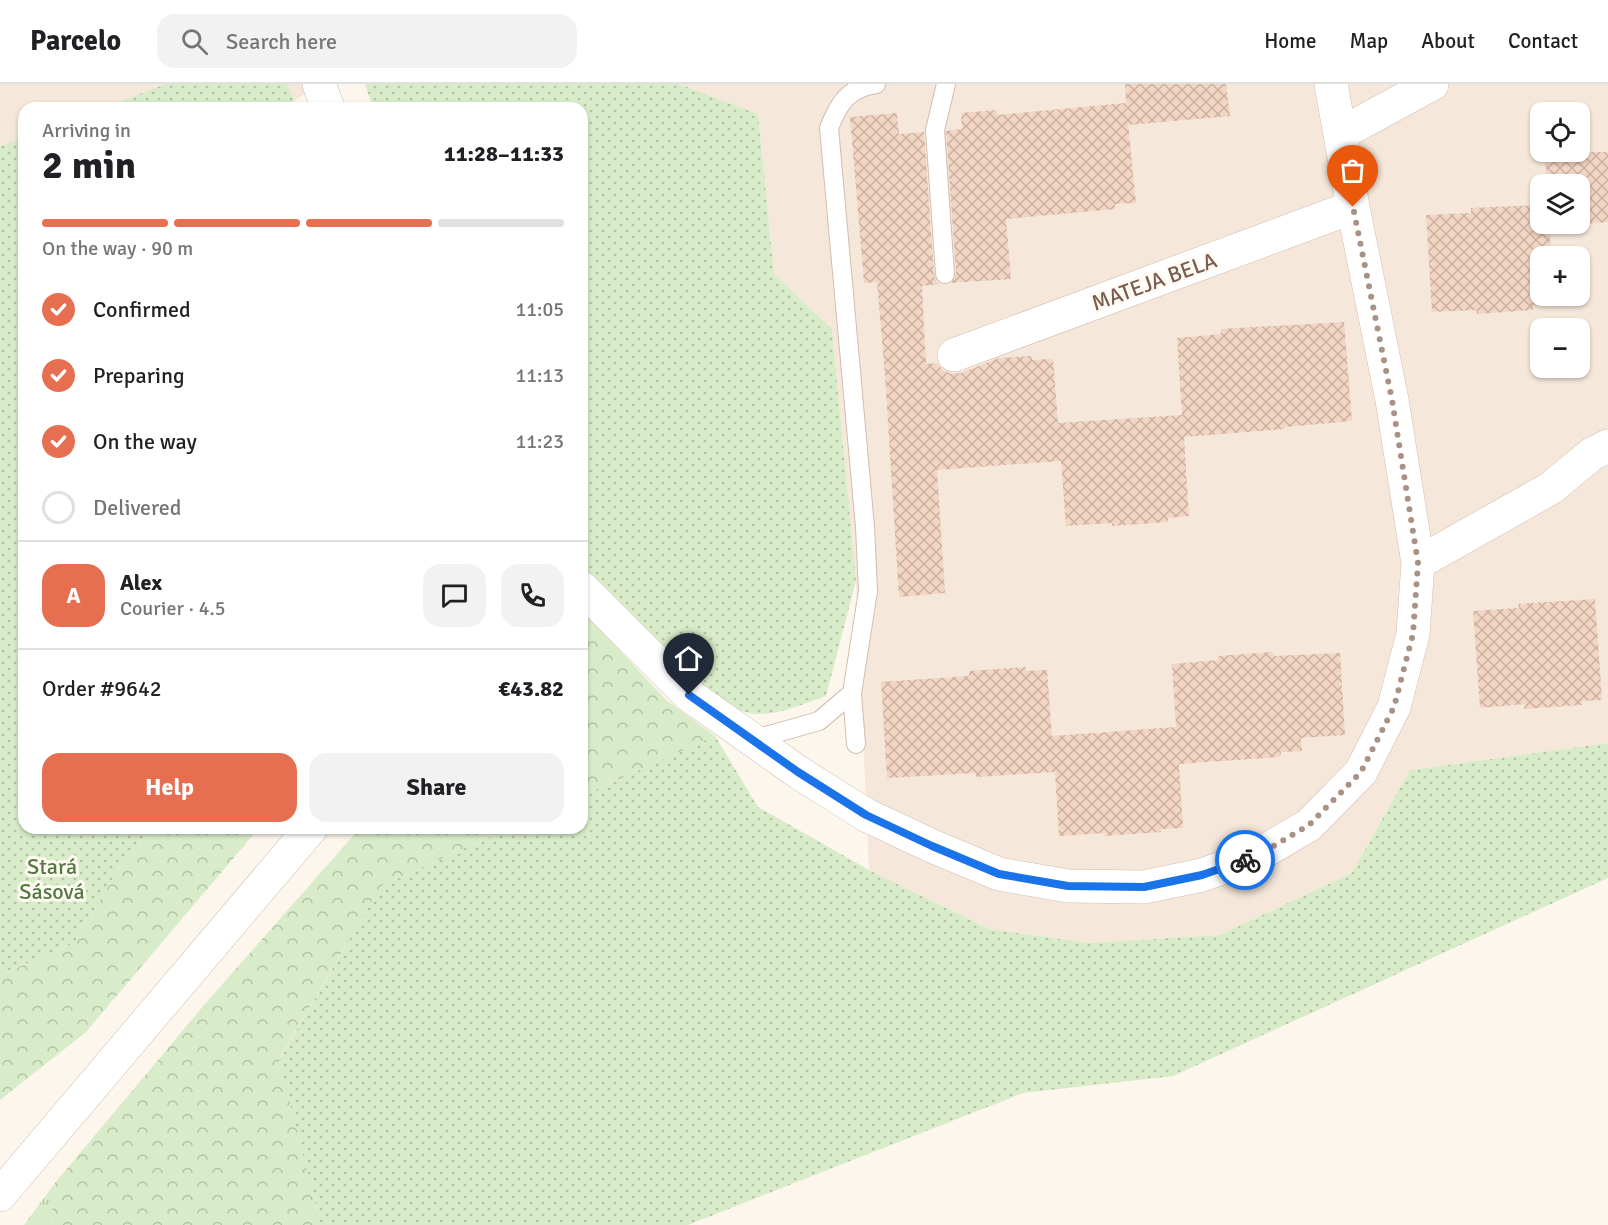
<!DOCTYPE html>
<html lang="en">
<head>
<meta charset="utf-8">
<style>
  :root { --surface:#fff; --page:#f2f2f2; --text:#202124; --muted:#757577; --line:#e0e0e0; --accent:#e76f51 }
  body { margin:0; font-family:Signika,sans-serif; background:var(--page); color:var(--text); height:100vh; display:flex; flex-direction:column; font-size:22px; white-space:nowrap }
  * { box-sizing:border-box; margin:0 }
  p { font-size:20px; color:var(--muted) }
  .icon { flex:none; width:33px; height:33px; fill:none; stroke:currentColor; stroke-width:2; stroke-linecap:round; stroke-linejoin:round }
  .map { position:relative; flex:1; overflow:hidden }
  .drawer { position:absolute; left:18px; top:18px; width:570px; height:732px; display:flex; flex-direction:column; background:var(--surface); border-radius:18px; box-shadow:0 2px 4px #0004 }
  .drawer>* { flex:none }
  .controls { position:absolute; left:1530px; top:18px; display:grid; gap:12px }
  .controls a { display:grid; place-items:center; width:60px; height:60px; border-radius:12px; background:var(--surface); box-shadow:0 2px 4px #0004; font-size:30px }
  .pin { position:absolute; display:grid; place-items:center; width:51px; height:51px; color:#fff; margin:-62px -26px; border-radius:50% 50% 50% 0; rotate:-45deg; box-shadow:0 0 6px #0007 }
  .pin .icon { rotate:45deg }
  .courier { position:absolute; display:grid; place-items:center; width:60px; height:60px; margin:-30px; border:4px solid #1a73e8; border-radius:50%; background:#fff; color:#222; box-shadow:0 2px 8px #0007 }
  .overview em { font-style:normal; font-weight:800 }
  .overview div { display:flex; flex-direction:column-reverse }
  .overview { display:flex; align-items:center; justify-content:space-between; height:102px; padding:0 24px }
  h1 { font-size:39px; font-weight:800; line-height:45px }
  .bar { display:grid; grid-template-columns:repeat(4,1fr); gap:9px 6px; align-content:center; height:72px; padding:0 24px }
  .bar i { height:8px; border-radius:4px; background:var(--line) }
  .bar .current { background:var(--accent) }
  .bar p { grid-column:span 4 }
  .line { display:flex; align-items:center; gap:15px; padding:0 24px; border-top:2px solid var(--line) }
  .line div { flex:1 }
  .round { display:grid; place-items:center; flex:none; width:63px; height:63px; border-radius:18px; background:var(--page) }
  ol { padding:0 24px; list-style:none }
  li { display:flex; align-items:center; gap:18px; height:66px }
  li p { margin-inline-start:auto }
  li .icon { padding:6px; border-radius:50%; background:var(--accent); color:#fff; stroke-width:4 }
  li:last-child { color:var(--muted) }
  li i { width:33px; height:33px; border:3px solid var(--line); border-radius:50% }
  .primary-button { display:flex; gap:12px; margin-top:auto; padding:12px 24px }
  .primary-button a { flex:1; height:69px; border-radius:18px; background:var(--accent); color:#fff; font-size:24px; font-weight:800; line-height:69px; text-align:center }
  .primary-button a+a { background:var(--page); color:var(--text) }
  header { display:flex; align-items:center; gap:36px; box-sizing:border-box; height:84px; padding:0 30px; background:var(--surface); border-bottom:2px solid var(--line) }
  header strong { font-size:28px }
  nav { display:flex; gap:33px; margin-inline-start:auto; font-size:21px }
  .search { width:420px; height:54px; background:var(--page); display:flex; align-items:center; gap:15px; box-sizing:border-box; padding:0 21px; border-radius:18px; color:var(--muted); font-size:22px }
  .map>svg:first-child { display:block }
  .residential { fill:#f5e8da; fill-rule:evenodd }
  .grass { fill:url(#grass-tufts) }
  .forest { fill:url(#forest-crowns) }
  .park { fill:url(#park-dots) }
  .building { fill:url(#building-cross-hatch) }
  .lines { fill:none; stroke-linecap:round; stroke-linejoin:round }
  .service-casing { stroke:#d1beb0; stroke-width:20 }
  .minor-casing { stroke:#d1beb0; stroke-width:34 }
  .service { stroke:#fff; stroke-width:18 }
  .minor { stroke:#fff; stroke-width:33 }
  .done { stroke:#a89285; stroke-width:6; stroke-dasharray:0 10.8 }
  .route { stroke:#1a73e8; stroke-width:8 }
  .labels { text-anchor:middle; stroke-width:6; stroke-linejoin:round; paint-order:stroke }
  .street-label { font-size:22px; fill:#7a5c4d; stroke:#fffaf3 }
  .park-label { font-size:22px; fill:#537a41; stroke:#fffaf3 }
</style>
</head>
<body>
<header>
<strong>Parcelo</strong>
<div class="search"><svg class="icon" aria-label="search" viewBox="0 0 24 24"><circle cx="10" cy="10" r="6"/><path d="M15 15l6 6"/></svg>Search here</div>
<nav><a>Home</a><a>Map</a><a>About</a><a>Contact</a></nav>
</header>
<div class="map">
<svg width="1608" height="1141" viewBox="0 0 1608 1141">
  <defs>
    <pattern id="grass-tufts" width="24" height="20" patternUnits="userSpaceOnUse" patternTransform="scale(1.5)"><rect width="24" height="20" fill="#d8ecc9"/><path d="M3 7l-1-3M5 7V3M7 7l1-3M15 17l-1-3M17 17v-4M19 17l1-3" fill="none" stroke="#b4c2a5"/></pattern>
    <pattern id="forest-crowns" width="20" height="18" patternUnits="userSpaceOnUse" patternTransform="scale(1.5)"><rect width="20" height="18" fill="#d8ecc9"/><path d="M2 6a3 3 0 1 1 6 0M12 15a3 3 0 1 1 6 0" fill="none" stroke="#b4c2a5"/></pattern>
    <pattern id="park-dots" width="8" height="8" patternUnits="userSpaceOnUse" patternTransform="scale(1.5)"><rect width="8" height="8" fill="#d8ecc9"/><path d="M2 2h.1M6 6h.1" fill="none" stroke="#b4c2a5" stroke-width="1.8" stroke-linecap="round"/></pattern>
    <pattern id="building-cross-hatch" width="8" height="8" patternUnits="userSpaceOnUse" patternTransform="scale(1.5)"><rect width="8" height="8" fill="#f3d5c3"/><path d="M0 0l8 8M0 8l8-8" fill="none" stroke="#cab0a1"/></pattern>
  </defs>
  <rect width="100%" height="100%" fill="#fdf6ec"/>
  <path class="residential" d="M 0,0 L 166,0 L 102,24 L 24,24 L 24,53 L 0,62 Z
    M 288,0 L 321,0 L 294,17 Z
    M 679,0 L 1608,0 L 1608,659 L 1410,686 L 1352,789 L 1220,851 L 1088,859 L 989,845 L 869,786 L 856,497 L 832,245 L 774,190 L 758,30 ZM 1540,28 L 1580,28 L 1580,68 L 1540,68 ZM 1540,100 L 1580,100 L 1580,140 L 1540,140 ZM 1540,172 L 1580,172 L 1580,212 L 1540,212 ZM 1540,244 L 1580,244 L 1580,284 L 1540,284 Z"/>
  <path class="grass" d="M 55,1099 L 51,1141 L 24,1141 Z"/>
  <path class="forest" d="M 582,526 L 666,616 L 715,652 L 582,712 Z
    M 155,744 L 259,744 L 86,948 L 0,1016 L 0,891 L 74,859 L 128,769 Z
    M 360,744 L 510,744 L 381,802 L 279,975 L 321,1141 L 51,1141 L 55,1099 L 204,921 Z"/>
  <path class="park" d="M 166,0 L 288,0 L 294,17 L 293,24 L 102,24 Z
    M 365,0 L 679,0 L 758,30 L 774,190 L 832,245 L 856,497 L 826,612 C 803,620 780,631 755,630 C 713,628 641,537 610,508 C 601,499 591,492 582,484 L 582,24 L 373,24 Z
    M 24,53 L 24,744 L 155,744 L 128,769 L 74,859 L 0,891 L 0,62 Z
    M 715,652 L 758,723 L 869,786 L 989,845 L 1088,859 L 1220,851 L 1352,789 L 1410,686 L 1608,659 L 1608,794 L 1173,992 L 1023,1009 L 688,1141 L 321,1141 L 279,976 L 381,802 L 510,744 L 582,744 L 582,712 Z"/>
  <path class="building" d="M 1125,0 L 1226,0 L 1230,32 L 1128,41 Z
    M 1126,19 L 1136,119 L 1115,120 L 1115,125 L 1006,135 L 1011,195 L 951,199 L 956,189 L 946,47 L 962,45 L 961,29 L 997,26 L 997,31 Z
    M 897,29 L 899,50 L 924,48 L 934,191 L 936,197 L 940,200 L 922,202 L 926,280 L 937,279 L 943,286 L 951,290 L 961,289 L 999,274 L 1032,272 L 1032,276 L 1053,275 L 1058,339 L 1182,331 L 1177,254 L 1221,250 L 1221,245 L 1344,238 L 1352,337 L 1285,343 L 1285,345 L 1184,353 L 1189,432 L 1168,434 L 1168,438 L 1112,442 L 1112,439 L 1066,442 L 1061,377 L 937,386 L 945,509 L 899,513 L 885,292 L 877,198 L 864,199 L 850,33 Z
    M 1545,68 L 1608,68 L 1608,138 L 1549,143 L 1549,140 L 1580,140 L 1580,100 L 1547,100 Z
    M 1540,121 L 1540,140 L 1549,140 L 1551,172 L 1540,172 L 1540,212 L 1553,212 L 1554,221 L 1533,222 L 1533,226 L 1477,230 L 1476,226 L 1432,228 L 1426,131 L 1471,129 L 1471,124 Z
    M 1595,515 L 1602,616 L 1581,617 L 1582,621 L 1524,625 L 1525,620 L 1480,624 L 1473,527 L 1519,524 L 1518,520 Z
    M 1273,568 L 1274,572 L 1340,569 L 1345,651 L 1301,654 L 1302,667 L 1281,668 L 1281,673 L 1179,680 L 1183,744 L 1160,745 L 1161,748 L 1105,752 L 1105,749 L 1059,752 L 1055,688 L 976,693 L 976,689 L 887,694 L 881,598 L 969,592 L 969,587 L 1026,583 L 1026,587 L 1047,586 L 1052,652 L 1176,643 L 1172,580 L 1218,576 L 1218,572 Z"/>
  <g class="lines">
    <g class="service-casing">
      <path id="service" d="M 945,190 L 935,46 L 946,0
        M 852,609 L 856,660
        M 752,656 L 819,637 L 852,609 L 868,507 L 865,443 L 829,44 C 839,19 848,4 876,0"/>
    </g>
    <g class="minor-casing">
      <path id="minor" d="M 319,0 L 328,24
        M 1340,50 L 1432,0
        M 954,271 L 1353,123
        M 1418,479 L 1551,404 L 1592,370 L 1608,362
        M 582,504 L 689,611 L 798,688 L 866,731 L 932,762 L 999,790 L 1068,802 L 1144,803 L 1202,791 L 1258,771 L 1309,741 L 1361,688 L 1394,623 L 1413,550 L 1418,479 L 1392,316 L 1353,123 L 1331,0
        M 0,1111 L 311,744"/>
    </g>
    <use href="#service" class="service"/>
    <use href="#minor" class="minor"/>
  </g>
  <g class="lines">
    <path class="done" d="M 1245,776 L 1258,771 L 1309,741 L 1361,688 L 1394,623 L 1413,550 L 1418,479 L 1392,316 L 1353,123"/>
    <path class="route" d="M 689,611 L 798,688 L 866,731 L 932,762 L 999,790 L 1068,802 L 1144,803 L 1202,791 L 1245,776"/>
  </g>
  <g class="labels">
    <g class="street-label">
      <text transform="translate(1154 197) rotate(-20)" y="8">MATEJA BELA</text>
    </g>
    <g class="park-label">
      <text x="52" y="790">Stará<tspan x="52" dy="25">Sásová</tspan></text>
    </g>
  </g>
</svg>
<div class="controls">
<a><svg class="icon" aria-label="locate" viewBox="0 0 24 24"><circle cx="12" cy="12" r="6"/><path d="M12 2v4M12 18v4M2 12h4M18 12h4"/></svg></a>
<a><svg class="icon" aria-label="layers" viewBox="0 0 24 24"><path d="M12 4l9 5-9 5-9-5zM3 14l9 5 9-5"/></svg></a>
<a>+</a>
<a>−</a>
</div>
<div class="pin" style="left:1353px;top:123px;background:#ea580c"><svg class="icon" aria-label="bag" viewBox="0 0 24 24"><path d="M5 8h14l-1 12H6zM9 8a3 3 0 0 1 6 0"/></svg></div>
<div class="pin" style="left:689px;top:611px;background:#1f2937"><svg class="icon" aria-label="home" viewBox="0 0 24 24"><path d="M3 11l9-7 9 7M6 9v11h12V9"/></svg></div>
<div class="courier" style="left:1245px;top:776px"><svg class="icon" aria-label="bike" viewBox="0 0 24 24"><circle cx="6" cy="16" r="4"/><circle cx="18" cy="16" r="4"/><path d="M6 16l4-8h5l3 8M10 8l3 8H6M13 5h3"/></svg></div>
<section class="drawer">
<div class="overview"><div><h1>2 min</h1><p>Arriving in</p></div><em>11:28–11:33</em></div>
<div class="bar"><i class="current"></i><i class="current"></i><i class="current"></i><i></i><p>On the way · 90 m</p></div>
<ol>
<li><svg class="icon" aria-label="check" viewBox="0 0 24 24"><path d="M5 12l5 5 9-10"/></svg>Confirmed<p>11:05</p></li>
<li><svg class="icon" aria-label="check" viewBox="0 0 24 24"><path d="M5 12l5 5 9-10"/></svg>Preparing<p>11:13</p></li>
<li><svg class="icon" aria-label="check" viewBox="0 0 24 24"><path d="M5 12l5 5 9-10"/></svg>On the way<p>11:23</p></li>
<li><i></i>Delivered</li>
</ol>
<div class="line" style="height:108px"><b class="round" style="background:var(--accent);color:#fff">A</b><div><b>Alex</b><p>Courier · 4.5</p></div><a class="round"><svg class="icon" aria-label="chat" viewBox="0 0 24 24"><path d="M4 5h16v11H9l-5 4z"/></svg></a><a class="round"><svg class="icon" aria-label="phone" viewBox="0 0 24 24"><path d="M5 4h4l2 5-3 2q2 4 5 5l2-3 5 2v4C11 20 4 13 5 4z"/></svg></a></div>
<div class="line" style="height:78px"><div>Order #9642</div><b>€43.82</b></div>
<div class="primary-button"><a>Help</a><a>Share</a></div>
</section>
</div>
</body>
</html>
